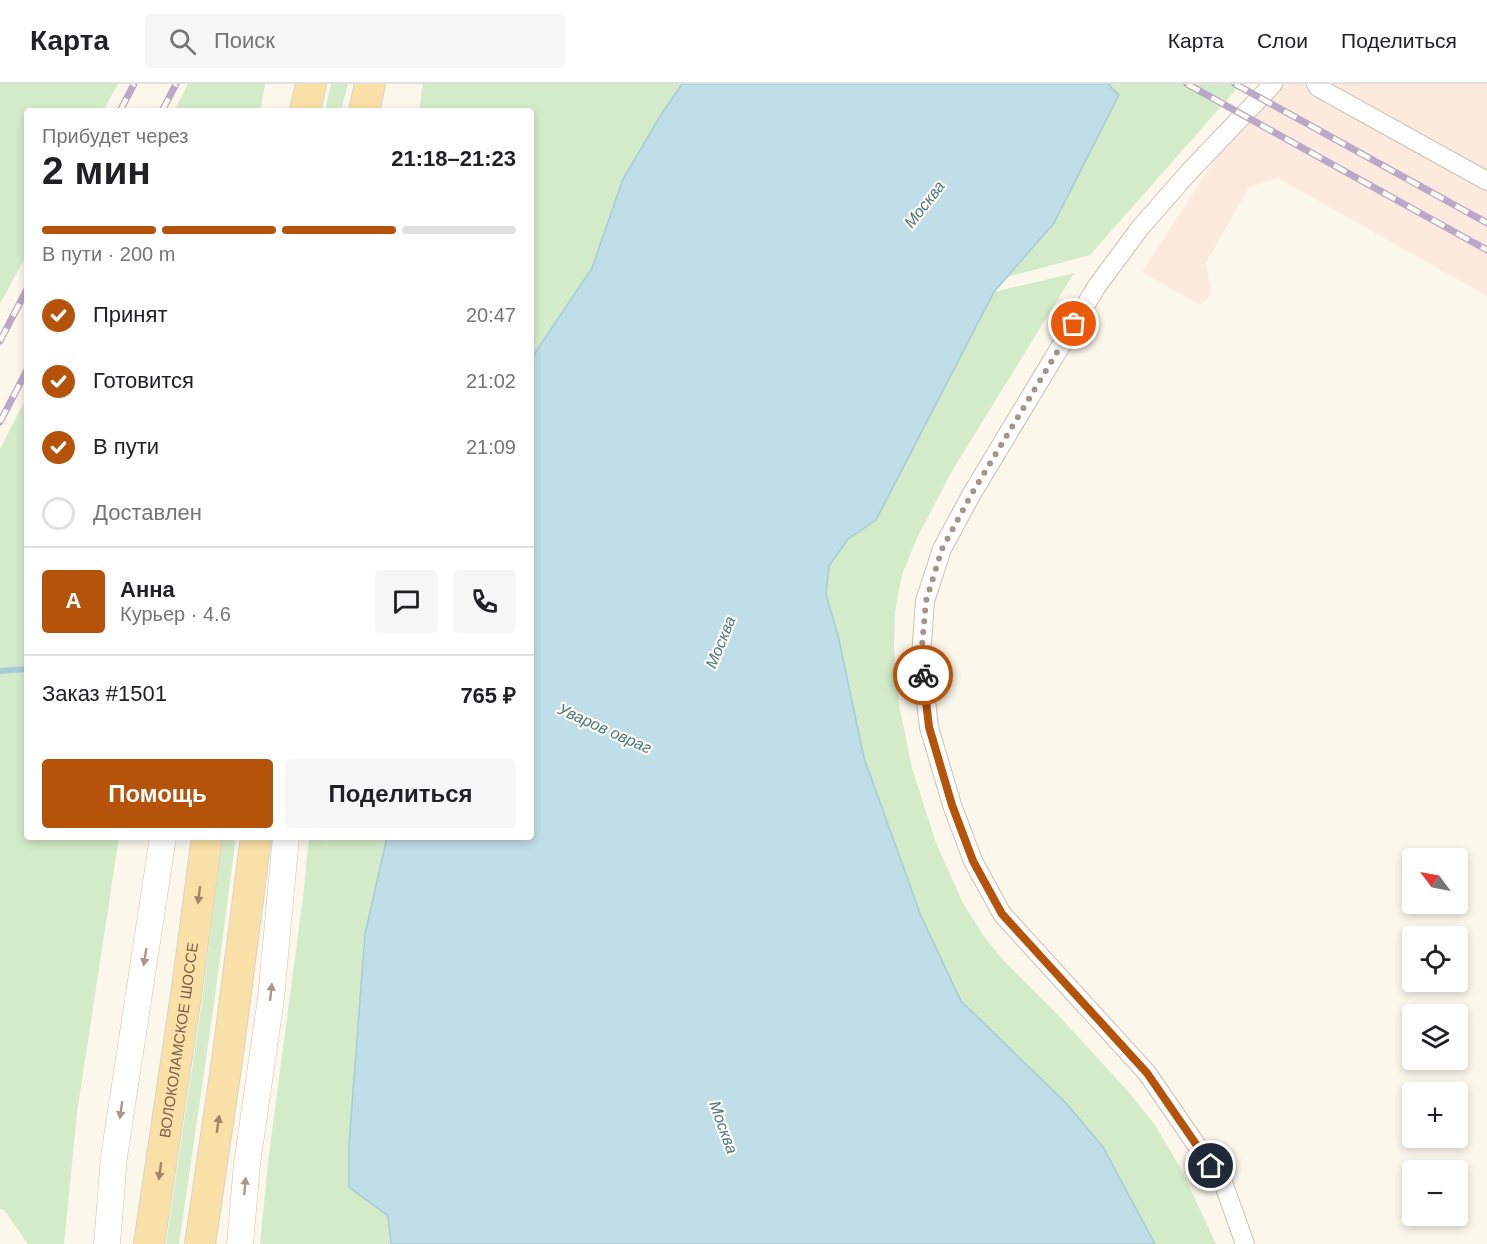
<!DOCTYPE html>
<html lang="ru">
<head>
<meta charset="utf-8">
<style>
  :root { --surface:#fff; --page:#f6f6f6; --text:#202124; --muted:#757577; --line:#e0e0e0; --accent:#b45309 }
  body { margin:0; font-family:Helvetica,sans-serif; background:var(--page); color:var(--text); height:100vh; display:flex; flex-direction:column; font-size:22px; white-space:nowrap }
  * { box-sizing:border-box; margin:0 }
  p { font-size:20px; color:var(--muted) }
  .icon { flex:none; width:33px; height:33px; fill:none; stroke:currentColor; stroke-width:2; stroke-linecap:round; stroke-linejoin:round }
  .map { position:relative; flex:1; overflow:hidden }
  .panel { position:absolute; left:24px; top:24px; width:510px; height:732px; display:flex; flex-direction:column; background:var(--surface); border-radius:6px; box-shadow:0 3px 9px #0003 }
  .panel>* { flex:none }
  .needle { width:39px; rotate:302deg }
  .tools { position:absolute; left:1402px; top:764px; display:grid; gap:12px }
  .tools a { display:grid; place-items:center; width:66px; height:66px; border-radius:6px; background:var(--surface); box-shadow:0 3px 9px #0003; font-size:30px }
  .pin { position:absolute; display:grid; place-items:center; width:51px; height:51px; color:#fff; margin:-26px; border:3px solid #fff; border-radius:50%; box-shadow:0 2px 6px #0007 }
  .courier { position:absolute; display:grid; place-items:center; width:60px; height:60px; margin:-30px; border:4px solid #b45309; border-radius:50%; background:#fff; color:#222; box-shadow:0 2px 8px #0007 }
  .head em { font-style:normal; font-weight:700 }
  .head div { display:flex; flex-direction:column-reverse }
  .head { display:flex; align-items:center; justify-content:space-between; height:102px; padding:0 18px }
  h1 { font-size:39px; font-weight:700; line-height:45px }
  .bar { display:grid; grid-template-columns:repeat(4,1fr); gap:9px 6px; align-content:center; height:72px; padding:0 18px }
  .bar i { height:8px; border-radius:4px; background:var(--line) }
  .bar .selected { background:var(--accent) }
  .bar p { grid-column:span 4 }
  .line { display:flex; align-items:center; gap:15px; padding:0 18px; border-top:2px solid var(--line) }
  .line div { flex:1 }
  .round { display:grid; place-items:center; flex:none; width:63px; height:63px; border-radius:6px; background:var(--page) }
  ol { padding:0 18px; list-style:none }
  li { display:flex; align-items:center; gap:18px; height:66px }
  li p { margin-inline-start:auto }
  li .icon { padding:6px; border-radius:50%; background:var(--accent); color:#fff; stroke-width:4 }
  li:last-child { color:var(--muted) }
  li i { width:33px; height:33px; border:3px solid var(--line); border-radius:50% }
  .button { display:flex; gap:12px; margin-top:auto; padding:12px 18px }
  .button a { flex:1; height:69px; border-radius:6px; background:var(--accent); color:#fff; font-size:24px; font-weight:700; line-height:69px; text-align:center }
  .button a+a { background:var(--page); color:var(--text) }
  header { display:flex; align-items:center; gap:36px; box-sizing:border-box; height:84px; padding:0 30px; background:var(--surface); border-bottom:2px solid var(--line) }
  header strong { font-size:28px }
  nav { display:flex; gap:33px; margin-inline-start:auto; font-size:21px }
  .search { width:420px; height:54px; background:var(--page); display:flex; align-items:center; gap:15px; box-sizing:border-box; padding:0 21px; border-radius:6px; color:var(--muted); font-size:22px }
  .map>svg:first-child { display:block }
  .commercial { fill:#fceadf }
  .green { fill:#d4ebc9 }
  .water { fill:#bfdee7; stroke:#a5ccd8; stroke-width:1.5 }
  .lines { fill:none; stroke-linecap:round; stroke-linejoin:round }
  .stream { stroke:#a5ccd8; stroke-width:6 }
  .minor-casing { stroke:#cfc0b0; stroke-width:20 }
  .secondary-casing { stroke:#d2c1ae; stroke-width:27 }
  .primary-casing { stroke:#d9d2cd; stroke-width:32 }
  .minor { stroke:#fff; stroke-width:18 }
  .secondary { stroke:#fff; stroke-width:26 }
  .primary { stroke:#f9e0a6; stroke-width:30 }
  .rail-casing { stroke:#bba8c8; stroke-width:7 }
  .rail { stroke:#fffbf2; stroke-width:4.5; stroke-dasharray:14; stroke-linecap:butt }
  .oneway { fill:#9f8668 }
  .oneway2 { fill:#a7988b }
  .done { stroke:#a69584; stroke-width:6; stroke-dasharray:0 10.8 }
  .route { stroke:#b45309; stroke-width:8 }
  .labels { text-anchor:middle; stroke-width:4.5; stroke-linejoin:round; paint-order:stroke }
  .street-label { font-size:15px; fill:#78604d; stroke:#fffbf2 }
  .water-label { font-size:16px; font-style:italic; fill:#477a8b; stroke:#fffbf2 }
</style>
</head>
<body>
<header>
<strong>Карта</strong>
<div class="search"><svg class="icon" aria-label="search" viewBox="0 0 24 24"><circle cx="10" cy="10" r="6"/><path d="M15 15l6 6"/></svg>Поиск</div>
<nav><a>Карта</a><a>Слои</a><a>Поделиться</a></nav>
</header>
<div class="map">
<svg width="1487" height="1160" viewBox="0 0 1487 1160">
  <rect width="100%" height="100%" fill="#fcf7eb"/>
  <path class="commercial" d="M 1264,0 L 1487,0 L 1487,212 L 1278,94 L 1249,103 L 1206,179 L 1212,211 L 1200,221 L 1142,188 Z"/>
  <path class="green" d="M 0,0 L 118,0 L 103,27 L 27,27 L 27,170 L 0,220 Z
    M 188,0 L 265,0 L 260,27 L 174,27 Z
    M 331,0 L 348,0 L 341,27 L 325,27 Z
    M 423,0 L 682,0 L 662,29 L 623,95 L 592,184 L 531,275 L 531,27 L 419,27 Z
    M 1108,0 L 1241,0 L 1090,171 L 1008,193 L 1054,139 L 1119,11 Z
    M 1074,189 L 952,387 L 917,454 L 902,491 L 895,528 L 894,565 L 899,621 L 912,684 L 936,759 L 963,819 L 983,851 L 1003,876 L 1058,931 L 1127,1006 L 1155,1041 L 1181,1085 L 1216,1160 L 1155,1160 L 1103,1063 L 1066,1019 L 961,917 L 921,832 L 864,674 L 838,551 L 826,511 L 829,482 L 848,455 L 876,436 L 994,208 Z
    M 27,312 L 27,753 L 119,753 L 77,1029 L 64,1160 L 28,1160 L 4,1126 L 0,1125 L 0,365 Z
    M 223,753 L 236,753 L 213,927 L 179,1160 L 166,1160 L 201,924 Z
    M 309,753 L 326,753 L 326,757 L 336,753 L 387,753 L 365,850 L 349,1061 L 349,1102 L 388,1132 L 391,1160 L 260,1160 L 269,1070 L 303,813 Z"/>
  <path class="water" d="M 682,0 L 1108,0 L 1119,11 L 1054,139 L 994,208 L 876,436 L 848,455 L 829,482 L 826,511 L 838,551 L 864,674 L 921,832 L 961,917 L 1066,1019 L 1103,1063 L 1155,1160 L 391,1160 L 388,1132 L 349,1103 L 349,1061 L 365,850 L 387,753 L 531,753 L 531,275 L 592,184 L 623,95 L 662,29 Z"/>
  <g class="lines">
    <path class="stream" d="M 0,587 L 27,585"/>
    <g class="minor-casing">
      <path id="minor" d="M 1316,0 L 1319,4 L 1487,97
        M 1245,1160 L 1224,1101 L 1147,989 L 1002,830 L 973,777 L 952,721 L 929,643 L 921,573 L 925,517 L 942,465 L 971,411 L 1097,202 L 1140,144 L 1189,88 L 1273,0"/>
    </g>
    <g class="secondary-casing">
      <path id="secondary" d="M 107,1160 L 114,1073 L 163,753
        M 240,1160 L 247,1080 L 271,914 L 286,753"/>
    </g>
    <g class="primary-casing">
      <g id="primary">
        <path d="M 305,27 L 311,0"/>
        <path d="M 364,27 L 370,0"/>
        <path id="s1" d="M 149,1160 L 187,904 L 207,753"/>
        <path d="M 200,1160 L 227,977 L 256,753"/>
      </g>
    </g>
    <use href="#minor" class="minor"/>
    <use href="#secondary" class="secondary"/>
    <use href="#primary" class="primary"/>
    <g class="rail-casing">
      <path id="rail" d="M 1187,0 L 1487,166
        M 1235,0 L 1487,139
        M 120,27 L 134,0
        M 162,27 L 176,0
        M 0,257 L 27,205
        M 0,338 L 27,286"/>
    </g>
    <use href="#rail" class="rail"/>
  </g>
  <defs><path id="oneway-solid" d="M-6-.8H1V-3.2L6.5 0L1 3.2V.8H-6Z" transform="scale(1.5)"/></defs>
  <g class="oneway">
    <use href="#oneway-solid" transform="translate(199 811) rotate(97)"/>
    <use href="#oneway-solid" transform="translate(218 1040) rotate(-82)"/>
    <use href="#oneway-solid" transform="translate(160 1087) rotate(98)"/>
  </g>
  <g class="oneway2">
    <use href="#oneway-solid" transform="translate(145 873) rotate(99)"/>
    <use href="#oneway-solid" transform="translate(271 908) rotate(-84)"/>
    <use href="#oneway-solid" transform="translate(121 1026) rotate(98)"/>
    <use href="#oneway-solid" transform="translate(245 1102) rotate(-85)"/>
  </g>
  <g class="lines">
    <path class="done" d="M 923,591 L 921,573 L 926,517 L 942,465 L 971,411 L 1074,240"/>
    <path class="route" d="M 923,591 L 929,643 L 952,721 L 973,777 L 1002,830 L 1147,989 L 1211,1082"/>
  </g>
  <g class="labels">
    <g class="street-label">
      <text dy="5" stroke="none"><textPath href="#s1" startOffset="206">ВОЛОКОЛАМСКОЕ ШОССЕ</textPath></text>
    </g>
    <g class="water-label">
      <text transform="translate(924 120) rotate(-52)" y="6">Москва</text>
      <text transform="translate(720 558) rotate(-68)" y="6">Москва</text>
      <text transform="translate(605 644) rotate(24)" y="6">Уваров овраг</text>
      <text transform="translate(724 1043) rotate(70)" y="6">Москва</text>
    </g>
  </g>
</svg>
<div class="tools">
<a><svg class="needle" viewBox="-14 -14 28 28"><path d="M0-13l5 13h-10z" fill="#e53935"/><path d="M0 13l5-13h-10z" fill="#757577"/></svg></a>
<a><svg class="icon" aria-label="locate" viewBox="0 0 24 24"><circle cx="12" cy="12" r="6"/><path d="M12 2v4M12 18v4M2 12h4M18 12h4"/></svg></a>
<a><svg class="icon" aria-label="layers" viewBox="0 0 24 24"><path d="M12 4l9 5-9 5-9-5zM3 14l9 5 9-5"/></svg></a>
<a>+</a>
<a>−</a>
</div>
<div class="pin" style="left:1074px;top:240px;background:#ea580c"><svg class="icon" aria-label="bag" viewBox="0 0 24 24"><path d="M5 8h14l-1 12H6zM9 8a3 3 0 0 1 6 0"/></svg></div>
<div class="pin" style="left:1211px;top:1082px;background:#1f2937"><svg class="icon" aria-label="home" viewBox="0 0 24 24"><path d="M3 11l9-7 9 7M6 9v11h12V9"/></svg></div>
<div class="courier" style="left:923px;top:591px"><svg class="icon" aria-label="bike" viewBox="0 0 24 24"><circle cx="6" cy="16" r="4"/><circle cx="18" cy="16" r="4"/><path d="M6 16l4-8h5l3 8M10 8l3 8H6M13 5h3"/></svg></div>
<section class="panel">
<div class="head"><div><h1>2 мин</h1><p>Прибудет через</p></div><em>21:18–21:23</em></div>
<div class="bar"><i class="selected"></i><i class="selected"></i><i class="selected"></i><i></i><p>В пути · 200 m</p></div>
<ol>
<li><svg class="icon" aria-label="check" viewBox="0 0 24 24"><path d="M5 12l5 5 9-10"/></svg>Принят<p>20:47</p></li>
<li><svg class="icon" aria-label="check" viewBox="0 0 24 24"><path d="M5 12l5 5 9-10"/></svg>Готовится<p>21:02</p></li>
<li><svg class="icon" aria-label="check" viewBox="0 0 24 24"><path d="M5 12l5 5 9-10"/></svg>В пути<p>21:09</p></li>
<li><i></i>Доставлен</li>
</ol>
<div class="line" style="height:108px"><b class="round" style="background:var(--accent);color:#fff">А</b><div><b>Анна</b><p>Курьер · 4.6</p></div><a class="round"><svg class="icon" aria-label="chat" viewBox="0 0 24 24"><path d="M4 5h16v11H9l-5 4z"/></svg></a><a class="round"><svg class="icon" aria-label="phone" viewBox="0 0 24 24"><path d="M5 4h4l2 5-3 2q2 4 5 5l2-3 5 2v4C11 20 4 13 5 4z"/></svg></a></div>
<div class="line" style="height:78px"><div>Заказ #1501</div><b>765 ₽</b></div>
<div class="button"><a>Помощь</a><a>Поделиться</a></div>
</section>
</div>
</body>
</html>
